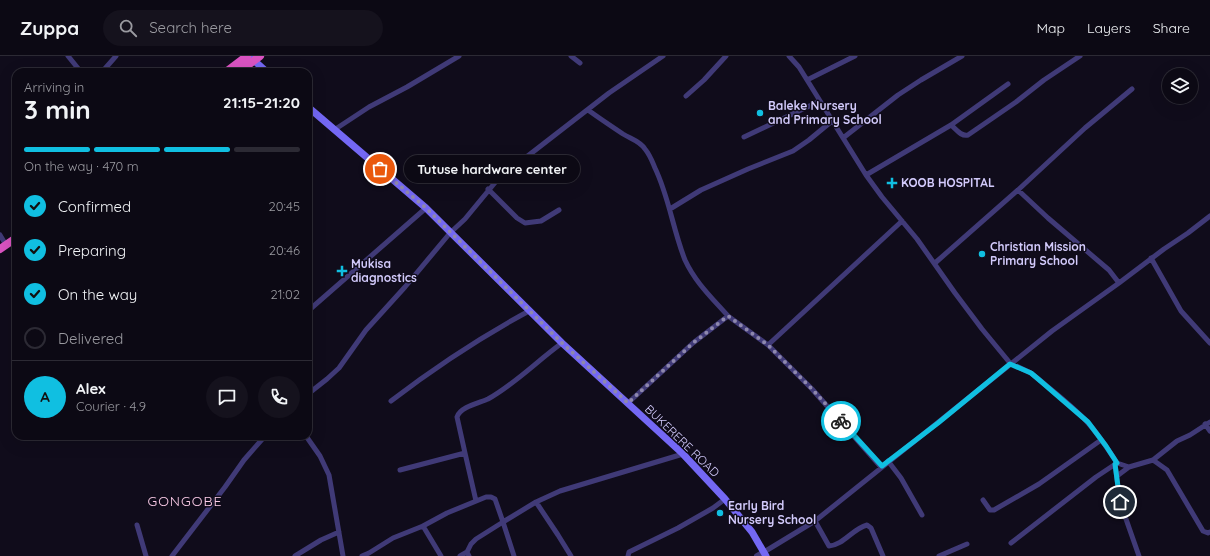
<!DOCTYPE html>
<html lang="en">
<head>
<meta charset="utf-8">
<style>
  :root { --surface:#0c0914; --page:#15121d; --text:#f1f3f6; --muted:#9a9aa0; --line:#2c2a34; --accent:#10bfe1 }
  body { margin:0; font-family:Quicksand,sans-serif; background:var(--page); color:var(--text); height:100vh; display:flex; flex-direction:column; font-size:15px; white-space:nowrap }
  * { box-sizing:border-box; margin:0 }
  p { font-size:13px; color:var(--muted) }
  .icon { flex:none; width:22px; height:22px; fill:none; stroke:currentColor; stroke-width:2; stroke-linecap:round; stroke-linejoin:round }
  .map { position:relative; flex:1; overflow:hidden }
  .details { position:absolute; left:12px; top:12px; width:300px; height:372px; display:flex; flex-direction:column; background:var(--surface); border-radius:12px; box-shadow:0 4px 16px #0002,0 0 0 1px var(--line) }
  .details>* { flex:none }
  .controls { position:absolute; left:1162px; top:12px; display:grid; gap:8px }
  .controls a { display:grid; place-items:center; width:36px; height:36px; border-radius:50%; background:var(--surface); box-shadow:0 4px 16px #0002,0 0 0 1px var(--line); font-size:20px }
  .pin { position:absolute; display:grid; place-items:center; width:34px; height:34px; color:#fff; margin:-17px; border:2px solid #fff; border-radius:50%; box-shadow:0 1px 4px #0007 }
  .courier { position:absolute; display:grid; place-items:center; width:40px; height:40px; margin:-20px; border:3px solid #10bfe1; border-radius:50%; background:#fff; color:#222; box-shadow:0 1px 5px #0007 }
  .bubble { position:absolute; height:28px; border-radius:14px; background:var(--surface); box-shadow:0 4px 16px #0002,0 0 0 1px var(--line); font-size:13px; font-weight:700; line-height:28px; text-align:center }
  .summary em { font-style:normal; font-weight:700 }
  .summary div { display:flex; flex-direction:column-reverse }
  .summary { display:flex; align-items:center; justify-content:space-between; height:68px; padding:0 12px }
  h1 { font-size:26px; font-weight:700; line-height:30px }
  .bar { display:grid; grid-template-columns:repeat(4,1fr); gap:6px 4px; align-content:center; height:48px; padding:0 12px }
  .bar i { height:5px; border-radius:3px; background:var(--line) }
  .bar .on { background:var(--accent) }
  .bar p { grid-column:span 4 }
  .line { display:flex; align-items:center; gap:10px; padding:0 12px; border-top:1px solid var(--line) }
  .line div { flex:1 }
  .round { display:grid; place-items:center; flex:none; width:42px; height:42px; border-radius:21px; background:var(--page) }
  ol { padding:0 12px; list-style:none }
  li { display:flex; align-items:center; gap:12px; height:44px }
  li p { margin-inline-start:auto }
  li .icon { padding:4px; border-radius:50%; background:var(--accent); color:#111; stroke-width:4 }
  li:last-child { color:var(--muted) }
  li i { width:22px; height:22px; border:2px solid var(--line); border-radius:50% }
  header { display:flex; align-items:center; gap:24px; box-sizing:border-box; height:56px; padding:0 20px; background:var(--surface); border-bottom:1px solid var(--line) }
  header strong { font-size:19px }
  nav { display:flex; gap:22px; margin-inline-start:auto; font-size:14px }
  .search { width:280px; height:36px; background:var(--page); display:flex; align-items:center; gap:10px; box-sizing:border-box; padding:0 14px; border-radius:22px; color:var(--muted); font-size:15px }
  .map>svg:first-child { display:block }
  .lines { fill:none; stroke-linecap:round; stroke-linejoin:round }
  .minor { stroke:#403a77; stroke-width:5 }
  .tertiary { stroke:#403a77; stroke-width:6 }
  .secondary { stroke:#7468f4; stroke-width:7 }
  .trunk { stroke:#da53c2; stroke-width:8 }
  .done { stroke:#8e88ad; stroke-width:4; stroke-dasharray:0 7.2 }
  .route { stroke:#10bfe1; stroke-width:5 }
  .poi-dot { fill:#10bfe1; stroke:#100c1b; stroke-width:1.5 }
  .labels { text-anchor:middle; stroke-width:3; stroke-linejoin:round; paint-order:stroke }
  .poi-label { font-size:12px; font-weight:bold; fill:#d2cafb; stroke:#100c1b; text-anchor:start }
  .street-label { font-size:12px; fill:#d2cafb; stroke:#100c1b }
  .quarter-label { font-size:14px; letter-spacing:1px; fill:#fbcbe7; stroke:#100c1b }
</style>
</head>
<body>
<header>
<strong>Zuppa</strong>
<div class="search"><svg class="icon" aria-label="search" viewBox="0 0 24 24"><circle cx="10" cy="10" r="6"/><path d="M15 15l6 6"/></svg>Search here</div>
<nav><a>Map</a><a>Layers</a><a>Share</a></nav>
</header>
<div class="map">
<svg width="1210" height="500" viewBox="0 0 1210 500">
  <rect width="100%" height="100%" fill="#100c1b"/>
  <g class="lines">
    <path class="minor" d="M 68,0 L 81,16
      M 571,0 L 580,7
      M 789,0 L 799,11 L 866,119 L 882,141 L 917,183 L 955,237 L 982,273 L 1010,307 L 1031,317 L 1037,322 C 1054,336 1073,350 1088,367 C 1099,379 1108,393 1117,407 L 1115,408 L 1120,446 L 1139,500
      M 102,16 L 116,0
      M 807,24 L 855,0
      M 686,40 L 704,24 L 726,0
      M 588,54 C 599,62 611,70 623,78 C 631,83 640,85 645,93 C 650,99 652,105 655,112 C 669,141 673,174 685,204 C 695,226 712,242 728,260
      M 951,69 C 956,73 961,81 968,79 L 1016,46 L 1044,24 L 1080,0
      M 334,74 L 369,51 L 407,31 L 459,0
      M 744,81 L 820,45
      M 843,82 L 898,39 L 921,24 L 962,0
      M 866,119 L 951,69 L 1008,28
      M 488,133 L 517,162 L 525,167 L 541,165 L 559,154
      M 1018,134 L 1048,162 L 1109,214 L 1119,227
      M 670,153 L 701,134 L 748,113 L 793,95 L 809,84 L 832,65
      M 0,179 L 6,189
      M 1151,202 L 1181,255 L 1210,287
      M 935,207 L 1018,134 L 1085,72 L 1132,33
      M 308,255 L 426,152
      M 768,289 L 902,165
      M 308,338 L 327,323 L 339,312 L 366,274 L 405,231 L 450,177 L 465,163 L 498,123 L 609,37 L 663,0
      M 391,345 C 434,312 481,281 529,255
      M 628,347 L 693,287 L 728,260 L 768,289 L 812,333 L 881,411
      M 1205,368 L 1210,375
      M 306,380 L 320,400 L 329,419 L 343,500
      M 465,397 L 476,445
      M 1153,404 L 1167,414 L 1203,475 L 1208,477 L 1210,476
      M 888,405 L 901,422 L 922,459
      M 400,414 L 465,397 L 457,361 C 460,351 479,347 488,343 C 515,328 537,305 562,287
      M 1117,420 L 1129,411 L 1153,404 L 1177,385 L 1190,379 L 1210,366
      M 983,444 L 990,454 L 994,454 L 1039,428 L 1101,384
      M 536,446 L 558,479 L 571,500
      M 815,465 L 829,490 C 844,489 852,473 867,469 L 871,472 L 883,500
      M 137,469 L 146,500
      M 423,470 L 441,500
      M 1011,487 L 1096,421 L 1117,407 L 1129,411
      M 764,496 L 815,465 L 1052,275 L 1119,227 L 1164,193 L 1188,177 L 1210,160
      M 172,500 L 225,431 L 244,404 L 265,380
      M 295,500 L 321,484 L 339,476
      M 362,500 L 369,497 L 393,482 L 423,470 L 447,457 L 486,441 L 491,441 L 495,443 L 503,466 L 476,483 L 471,488 L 467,496 L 469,500
      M 460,500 L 467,496
      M 514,500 L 503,466 L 536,446 L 560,435 L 683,398
      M 628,500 L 629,496 L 678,472 L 713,452 L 725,443
      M 939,500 L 967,488"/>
    <path class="tertiary" d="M 757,500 L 764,496"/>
    <path class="secondary" d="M 249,0 L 267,16
      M 308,51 L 426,152 L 562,287 L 683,398 L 725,443 L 752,476 L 766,500"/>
    <path class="trunk" d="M 226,16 L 247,0
      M 239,16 L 260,0
      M 0,193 L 16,182"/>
  </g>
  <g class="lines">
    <path class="done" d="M 380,113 L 426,152 L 562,287 L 628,347 L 693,287 L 728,260 L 768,289 L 812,333 L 841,365"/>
    <path class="route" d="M 841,365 L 882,410 L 938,367 L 1010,308 L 1031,317 L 1037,322 L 1088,366 L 1106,390 L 1117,407 L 1115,408 L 1120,446"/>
  </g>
  <g class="poi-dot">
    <circle cx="760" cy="57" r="4"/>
    <path d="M890 121h4v4h4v4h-4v4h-4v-4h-4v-4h4z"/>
    <circle cx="982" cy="198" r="4"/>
    <path d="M340 209h4v4h4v4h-4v4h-4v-4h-4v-4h4z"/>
    <circle cx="720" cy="457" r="4"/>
  </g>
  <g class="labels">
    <g class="poi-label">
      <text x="768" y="54">Baleke Nursery<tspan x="768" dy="14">and Primary School</tspan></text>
      <text x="901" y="131">KOOB HOSPITAL</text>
      <text x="990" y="195">Christian Mission<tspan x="990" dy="14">Primary School</tspan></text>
      <text x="351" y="212">Mukisa<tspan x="351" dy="14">diagnostics</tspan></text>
      <text x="728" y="454">Early Bird<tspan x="728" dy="14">Nursery School</tspan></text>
    </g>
    <g class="street-label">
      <text transform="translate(682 385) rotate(44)" y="4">BUKERERE ROAD</text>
    </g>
    <g class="quarter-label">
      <text x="185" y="450">GONGOBE</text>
    </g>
  </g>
</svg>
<div class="controls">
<a><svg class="icon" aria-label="layers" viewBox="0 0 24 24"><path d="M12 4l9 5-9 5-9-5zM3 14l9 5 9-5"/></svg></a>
</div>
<div class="pin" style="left:380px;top:113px;background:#ea580c"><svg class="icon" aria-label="bag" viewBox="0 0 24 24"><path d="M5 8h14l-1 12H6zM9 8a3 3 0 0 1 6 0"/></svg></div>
<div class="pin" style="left:1120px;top:446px;background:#1f2937"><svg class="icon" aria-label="home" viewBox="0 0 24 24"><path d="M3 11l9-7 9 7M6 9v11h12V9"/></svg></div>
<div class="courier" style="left:841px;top:365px"><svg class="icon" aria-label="bike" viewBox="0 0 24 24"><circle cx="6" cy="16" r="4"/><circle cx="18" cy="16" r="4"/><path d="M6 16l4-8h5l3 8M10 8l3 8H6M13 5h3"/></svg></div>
<div class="bubble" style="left:404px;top:99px;width:176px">Tutuse hardware center</div>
<section class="details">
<div class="summary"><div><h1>3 min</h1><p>Arriving in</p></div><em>21:15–21:20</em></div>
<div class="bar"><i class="on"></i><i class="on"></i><i class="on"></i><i></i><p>On the way · 470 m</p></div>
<ol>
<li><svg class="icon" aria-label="check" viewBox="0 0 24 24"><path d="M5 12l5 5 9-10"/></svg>Confirmed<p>20:45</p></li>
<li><svg class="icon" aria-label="check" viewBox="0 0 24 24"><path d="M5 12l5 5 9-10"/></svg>Preparing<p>20:46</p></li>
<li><svg class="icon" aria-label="check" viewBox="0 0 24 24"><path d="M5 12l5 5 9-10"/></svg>On the way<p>21:02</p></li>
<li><i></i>Delivered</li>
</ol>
<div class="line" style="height:72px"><b class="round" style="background:var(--accent);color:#111">A</b><div><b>Alex</b><p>Courier · 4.9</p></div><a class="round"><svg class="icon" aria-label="chat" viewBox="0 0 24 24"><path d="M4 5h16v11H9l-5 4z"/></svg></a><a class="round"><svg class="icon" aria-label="phone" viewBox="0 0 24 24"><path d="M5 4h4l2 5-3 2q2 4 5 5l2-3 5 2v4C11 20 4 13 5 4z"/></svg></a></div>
</section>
</div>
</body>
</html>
